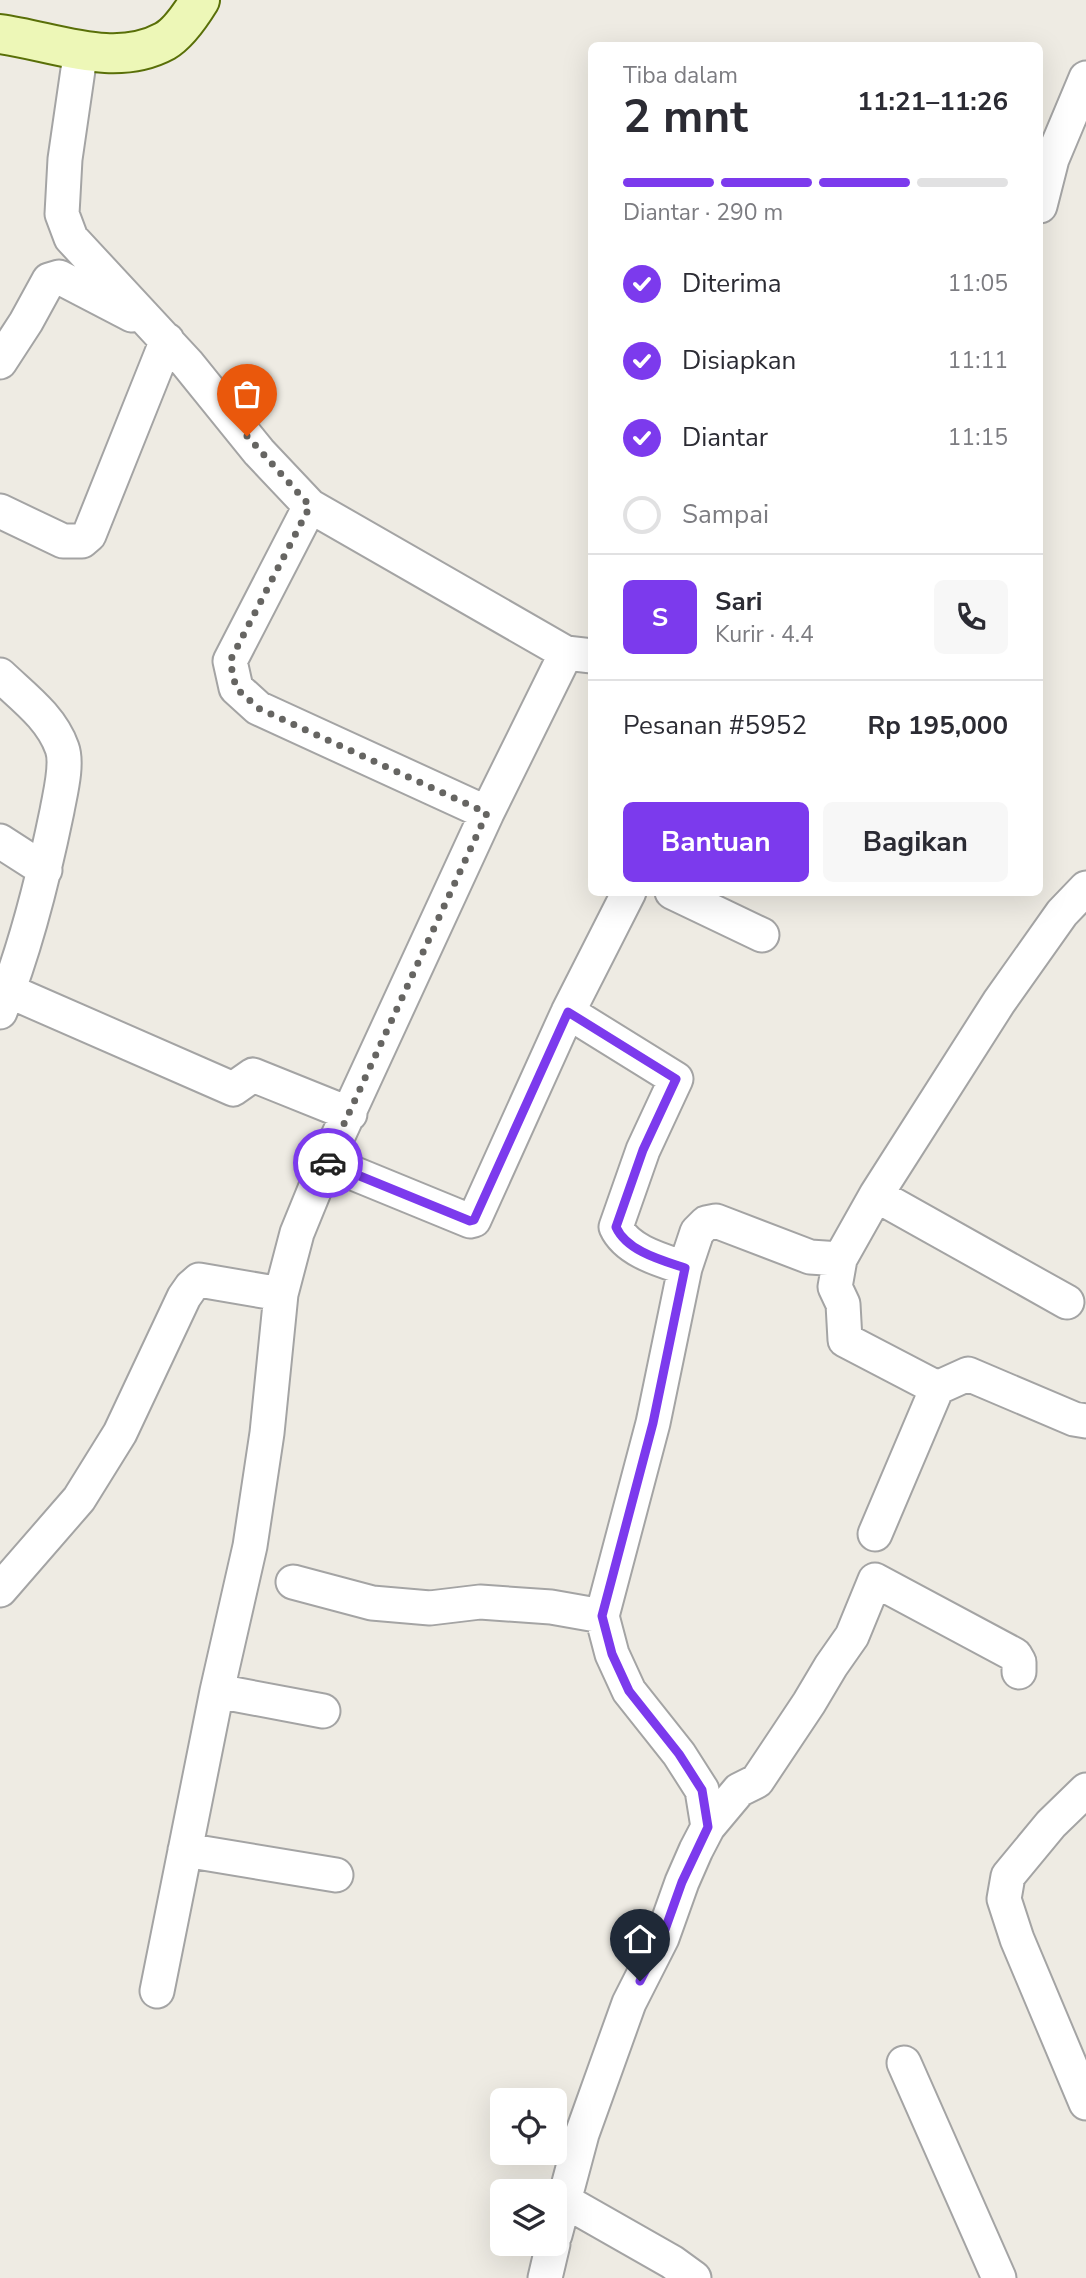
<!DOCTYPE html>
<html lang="id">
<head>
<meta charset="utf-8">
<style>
  :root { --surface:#fff; --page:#f7f7f7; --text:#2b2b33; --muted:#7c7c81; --line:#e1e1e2; --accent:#7c3aed }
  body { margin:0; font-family:"Nunito Sans",sans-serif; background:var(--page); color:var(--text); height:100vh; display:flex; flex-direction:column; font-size:26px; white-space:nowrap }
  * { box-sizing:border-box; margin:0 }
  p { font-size:23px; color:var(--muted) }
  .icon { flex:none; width:38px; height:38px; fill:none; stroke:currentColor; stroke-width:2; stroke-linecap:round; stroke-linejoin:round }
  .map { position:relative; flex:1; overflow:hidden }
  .panel { position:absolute; left:588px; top:42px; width:455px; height:854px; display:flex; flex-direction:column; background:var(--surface); border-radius:10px; box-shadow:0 7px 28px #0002 }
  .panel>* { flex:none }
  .buttons { position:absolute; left:490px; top:2088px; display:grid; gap:14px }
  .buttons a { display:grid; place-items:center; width:77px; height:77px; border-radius:10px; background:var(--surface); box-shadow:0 7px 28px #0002; font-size:35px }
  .pin { position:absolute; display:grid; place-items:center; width:60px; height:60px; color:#fff; margin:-72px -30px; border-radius:50% 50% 50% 0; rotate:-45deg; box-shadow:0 0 7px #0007 }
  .pin .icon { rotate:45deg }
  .courier { position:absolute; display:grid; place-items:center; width:70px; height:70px; margin:-35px; border:5px solid #7c3aed; border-radius:50%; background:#fff; color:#222; box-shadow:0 2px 9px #0007 }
  .headline em { font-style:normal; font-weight:700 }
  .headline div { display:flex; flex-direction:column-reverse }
  .headline { display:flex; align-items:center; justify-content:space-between; height:119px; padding:0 35px }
  h1 { font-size:46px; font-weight:700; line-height:52px }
  .bar { display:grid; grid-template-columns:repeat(4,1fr); gap:10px 7px; align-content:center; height:84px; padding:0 35px }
  .bar i { height:9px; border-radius:5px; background:var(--line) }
  .bar .selected { background:var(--accent) }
  .bar p { grid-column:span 4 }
  .line { display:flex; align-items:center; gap:18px; padding:0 35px; border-top:2px solid var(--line) }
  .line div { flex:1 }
  .round { display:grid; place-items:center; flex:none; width:74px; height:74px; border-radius:10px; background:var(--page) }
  ol { padding:0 35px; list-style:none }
  li { display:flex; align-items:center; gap:21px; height:77px }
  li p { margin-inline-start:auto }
  li .icon { padding:7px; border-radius:50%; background:var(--accent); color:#fff; stroke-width:4 }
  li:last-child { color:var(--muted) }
  li i { width:38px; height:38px; border:4px solid var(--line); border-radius:50% }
  .button { display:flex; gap:14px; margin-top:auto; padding:14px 35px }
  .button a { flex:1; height:80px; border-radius:10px; background:var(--accent); color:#fff; font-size:28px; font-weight:700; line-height:80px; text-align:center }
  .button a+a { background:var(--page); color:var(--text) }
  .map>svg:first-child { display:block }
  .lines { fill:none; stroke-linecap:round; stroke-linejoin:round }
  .street-casing { stroke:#a4a4a4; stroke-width:37 }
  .secondary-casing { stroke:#596f08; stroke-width:42 }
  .street { stroke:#fff; stroke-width:33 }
  .secondary { stroke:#edf7b7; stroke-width:38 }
  .done { stroke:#666562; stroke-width:7; stroke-dasharray:0 12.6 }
  .route { stroke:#7c3aed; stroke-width:9 }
</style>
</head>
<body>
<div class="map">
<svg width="1086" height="2278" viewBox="0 0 1086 2278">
  <rect width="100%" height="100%" fill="#eeebe3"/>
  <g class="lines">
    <g class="street-casing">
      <path id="street" d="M 81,49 L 65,159 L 62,214 L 71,238 L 187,363 L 259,452 L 310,506 L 566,653 L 592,656
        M 1040,206 L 1052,159 L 1086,78
        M 0,362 L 26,322 L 49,280 L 59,277 L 132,315
        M 310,506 L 230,661 L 236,688 L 258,708 L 487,813
        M 0,511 L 63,541 L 82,541 L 89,535 L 167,340
        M 0,675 C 23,697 51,717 62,748 C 68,764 60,794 57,811 C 43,879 26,948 0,1012
        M 0,841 L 45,870
        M 672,892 L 762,935
        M 9,991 L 233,1089 L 253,1075 L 350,1114
        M 568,1012 L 676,1079 L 643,1150 L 616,1227 C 627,1251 661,1260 685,1268
        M 326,1162 L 470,1221 L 474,1220 L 568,1012 L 629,892
        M 876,1195 L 1067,1302
        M 937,1388 L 845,1340 L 843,1304 L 835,1287 L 840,1259 L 876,1195 L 999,1002 L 1062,913 L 1086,888
        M 875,1534 L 937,1388 L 968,1374 L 1074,1419 L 1086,1421
        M 293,1582 L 372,1603 L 430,1608 L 480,1602 L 551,1607 L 602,1616
        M 0,1590 L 79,1499 L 120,1433 L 184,1297 L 191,1287 L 199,1280 L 281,1294
        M 217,1691 L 323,1711
        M 1086,1790 L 1051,1824 L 1008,1876 L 1004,1899 L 1017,1939 L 1086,2103
        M 708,1827 L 702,1790 L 679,1754 L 629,1691 L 612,1654 L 602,1616 L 653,1423 L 685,1268 L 697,1232 L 706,1223 L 716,1221 L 810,1257 L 840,1259
        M 185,1850 L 336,1875
        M 157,1991 L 217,1691 L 250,1546 L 267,1433 L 281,1294 L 297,1233 L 326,1162 L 487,813 L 566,653
        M 904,2063 L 999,2278
        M 563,2200 L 672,2262 L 694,2278
        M 555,2235 L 582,2134 L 629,2003 L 662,1938 L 682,1882 L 696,1850 L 708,1827 L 739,1790 L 757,1781 L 809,1703 L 831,1666 L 852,1636 L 875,1580 L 1015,1655 L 1019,1662 L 1019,1672
        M 545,2278 L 553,2244"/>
    </g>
    <g class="secondary-casing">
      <path id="secondary" d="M 0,34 C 53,41 114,69 165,41 C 179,33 192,13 200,0"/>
    </g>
    <use href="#street" class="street"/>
    <use href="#secondary" class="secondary"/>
  </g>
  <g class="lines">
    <path class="done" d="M 247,436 L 310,506 L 230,661 L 236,688 L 258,708 L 487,813 L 326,1163 L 328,1163"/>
    <path class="route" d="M 328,1163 L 470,1221 L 474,1220 L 568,1012 L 676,1079 L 643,1150 L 616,1227 C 627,1251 661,1260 685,1268 L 653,1423 L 602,1616 L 612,1654 L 629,1691 L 679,1754 L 702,1790 L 708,1827 L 682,1882 L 662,1938 L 640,1981"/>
  </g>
</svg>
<div class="buttons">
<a><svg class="icon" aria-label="locate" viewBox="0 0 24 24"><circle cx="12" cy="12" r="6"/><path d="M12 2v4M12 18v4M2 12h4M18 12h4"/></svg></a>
<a><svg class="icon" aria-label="layers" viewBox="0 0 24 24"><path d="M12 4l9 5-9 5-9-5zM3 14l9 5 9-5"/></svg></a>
</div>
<div class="pin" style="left:247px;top:436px;background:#ea580c"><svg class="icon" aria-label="bag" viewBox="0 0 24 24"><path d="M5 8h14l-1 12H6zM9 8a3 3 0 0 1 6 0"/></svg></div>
<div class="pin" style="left:640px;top:1981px;background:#1f2937"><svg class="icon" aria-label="home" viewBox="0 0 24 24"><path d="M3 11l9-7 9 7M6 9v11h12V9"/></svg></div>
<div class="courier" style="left:328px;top:1163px"><svg class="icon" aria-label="car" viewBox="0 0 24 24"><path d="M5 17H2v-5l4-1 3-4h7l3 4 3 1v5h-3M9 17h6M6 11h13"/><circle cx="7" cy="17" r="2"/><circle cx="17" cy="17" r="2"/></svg></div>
<section class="panel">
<div class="headline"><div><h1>2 mnt</h1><p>Tiba dalam</p></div><em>11:21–11:26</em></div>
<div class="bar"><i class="selected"></i><i class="selected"></i><i class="selected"></i><i></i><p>Diantar · 290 m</p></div>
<ol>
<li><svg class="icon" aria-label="check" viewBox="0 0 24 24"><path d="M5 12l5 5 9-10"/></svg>Diterima<p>11:05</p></li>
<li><svg class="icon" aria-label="check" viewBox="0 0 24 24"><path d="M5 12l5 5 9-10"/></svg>Disiapkan<p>11:11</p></li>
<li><svg class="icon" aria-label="check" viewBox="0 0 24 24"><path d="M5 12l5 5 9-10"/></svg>Diantar<p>11:15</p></li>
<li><i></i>Sampai</li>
</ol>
<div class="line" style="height:126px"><b class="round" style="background:var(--accent);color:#fff">S</b><div><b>Sari</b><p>Kurir · 4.4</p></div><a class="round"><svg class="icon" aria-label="phone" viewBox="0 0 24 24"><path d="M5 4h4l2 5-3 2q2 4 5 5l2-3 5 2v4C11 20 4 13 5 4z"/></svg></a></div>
<div class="line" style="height:91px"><div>Pesanan #5952</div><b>Rp 195,000</b></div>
<div class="button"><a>Bantuan</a><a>Bagikan</a></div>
</section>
</div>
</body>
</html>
